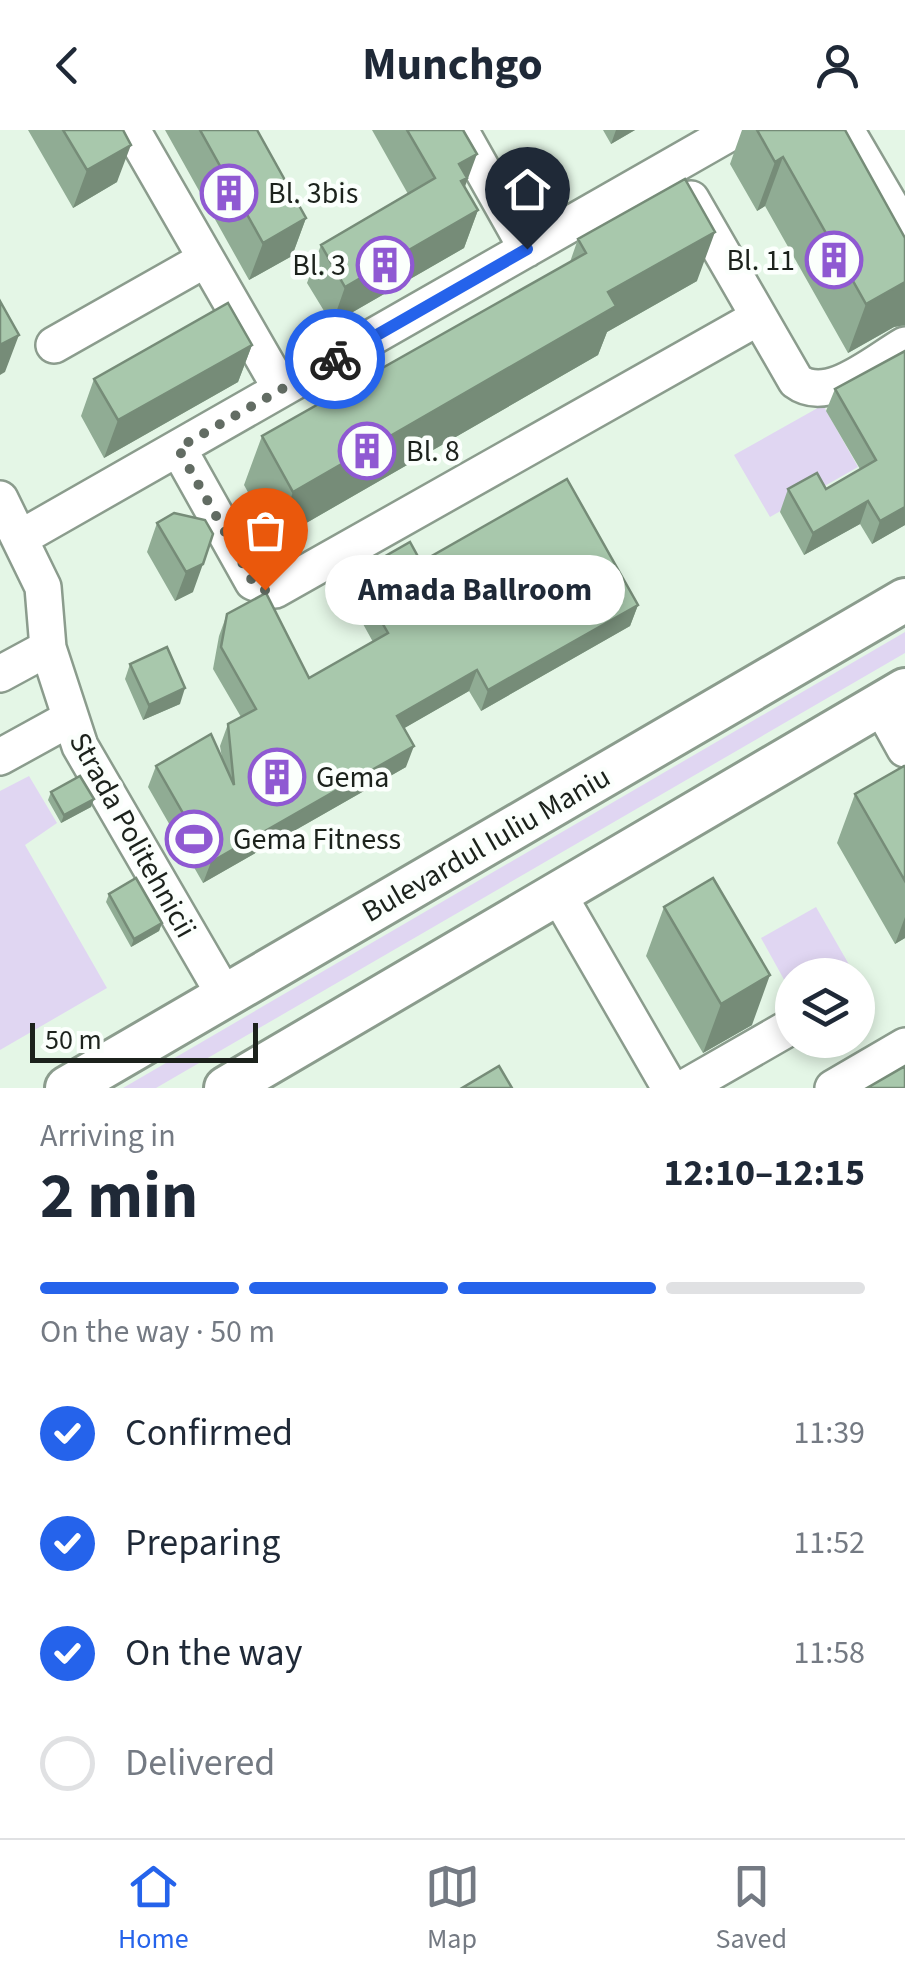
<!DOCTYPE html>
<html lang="en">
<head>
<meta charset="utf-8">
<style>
  :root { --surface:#fff; --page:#f6f6f7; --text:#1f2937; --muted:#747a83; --line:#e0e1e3; --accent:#2563eb }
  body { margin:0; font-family:"Source Sans 3",sans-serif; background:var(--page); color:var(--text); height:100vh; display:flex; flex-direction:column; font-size:38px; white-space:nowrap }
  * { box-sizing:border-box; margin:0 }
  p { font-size:32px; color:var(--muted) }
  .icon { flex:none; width:55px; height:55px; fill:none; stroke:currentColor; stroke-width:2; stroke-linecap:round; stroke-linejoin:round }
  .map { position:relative; height:958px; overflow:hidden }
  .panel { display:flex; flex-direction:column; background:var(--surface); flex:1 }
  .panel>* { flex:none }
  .buttons { position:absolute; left:775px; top:828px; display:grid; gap:20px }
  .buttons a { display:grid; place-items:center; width:100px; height:100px; border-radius:50%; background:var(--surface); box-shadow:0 5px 15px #0003; font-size:50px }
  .scale { position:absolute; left:30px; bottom:25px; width:228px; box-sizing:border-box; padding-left:10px; border:5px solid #1c221c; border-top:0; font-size:28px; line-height:35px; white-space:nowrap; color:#1c221c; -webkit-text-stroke:8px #fbfffc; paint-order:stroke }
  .pin { position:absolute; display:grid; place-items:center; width:85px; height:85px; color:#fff; margin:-102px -42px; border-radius:50% 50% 50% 0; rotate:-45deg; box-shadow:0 0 10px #0007 }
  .pin .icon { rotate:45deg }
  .courier { position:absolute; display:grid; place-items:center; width:100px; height:100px; margin:-50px; border:8px solid #2563eb; border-radius:50%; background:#fff; color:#222; box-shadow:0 2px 12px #0007 }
  .bubble { position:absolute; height:70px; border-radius:35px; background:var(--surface); box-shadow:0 5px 15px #0003; font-size:32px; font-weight:700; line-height:70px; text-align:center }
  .headline em { font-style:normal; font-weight:700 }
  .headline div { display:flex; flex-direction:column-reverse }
  .headline { display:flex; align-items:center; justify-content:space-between; height:170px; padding:0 40px }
  h1 { font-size:65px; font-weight:700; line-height:75px }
  .bar { display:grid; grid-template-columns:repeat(4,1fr); gap:15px 10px; align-content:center; height:120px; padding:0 40px }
  .bar i { height:12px; border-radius:8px; background:var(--line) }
  .bar .current { background:var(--accent) }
  .bar p { grid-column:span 4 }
  ol { padding:0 40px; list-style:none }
  li { display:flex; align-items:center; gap:30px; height:110px }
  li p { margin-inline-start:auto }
  li .icon { padding:10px; border-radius:50%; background:var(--accent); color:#fff; stroke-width:4 }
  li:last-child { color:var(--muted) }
  li i { width:55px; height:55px; border:5px solid var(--line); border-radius:50% }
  header { display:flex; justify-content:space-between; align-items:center; height:130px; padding:0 40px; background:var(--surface); font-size:45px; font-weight:700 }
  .dock { display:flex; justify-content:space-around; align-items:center; height:140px; border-top:2px solid var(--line); background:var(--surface); font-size:28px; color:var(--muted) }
  .dock a { display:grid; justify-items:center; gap:5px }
  .dock .current { color:var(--accent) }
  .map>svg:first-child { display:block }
  .green { fill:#e0d6f2 }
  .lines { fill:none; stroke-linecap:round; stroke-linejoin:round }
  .minor-casing { stroke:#8b9c8d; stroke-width:40 }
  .major-casing { stroke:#8b9c8d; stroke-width:48 }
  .minor { stroke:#fff; stroke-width:35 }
  .major { stroke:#fff; stroke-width:42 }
  .wall { fill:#90ac94 }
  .shaded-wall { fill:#768c78 }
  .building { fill:#a8c8ac; stroke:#768c78; stroke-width:2.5 }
  .done { stroke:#626c63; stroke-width:10; stroke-dasharray:0 18 }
  .route { stroke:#2563eb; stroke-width:12 }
  .labels { text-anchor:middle; stroke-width:9; stroke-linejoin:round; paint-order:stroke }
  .poi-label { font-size:30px; fill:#1c221c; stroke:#fbfffc; text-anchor:start }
  .street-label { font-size:30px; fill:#1c221c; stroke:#fbfffc }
</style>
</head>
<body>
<header><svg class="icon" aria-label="back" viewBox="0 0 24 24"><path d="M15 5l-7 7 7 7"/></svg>Munchgo<svg class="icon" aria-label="person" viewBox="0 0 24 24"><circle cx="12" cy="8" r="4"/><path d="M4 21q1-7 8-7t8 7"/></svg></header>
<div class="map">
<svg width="905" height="958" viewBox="0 0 905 958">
  <rect width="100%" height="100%" fill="#e4f6e6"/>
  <path class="green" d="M 823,275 L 858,337 L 770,387 L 734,325 Z
    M 905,502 L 905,523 L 156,958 L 123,958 Z
    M 29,646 L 57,693 L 25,715 L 107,858 L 0,920 L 0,661 Z
    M 816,777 L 855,845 L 792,845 L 792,864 L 761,808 Z"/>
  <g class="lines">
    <g class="minor-casing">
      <path id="minor" d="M 132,0 L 281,259
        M 460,0 L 527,119
        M 846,0 L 905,101
        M 691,69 L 796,251 C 828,275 875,232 905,215
        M 54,215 L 206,129
        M 178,318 L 253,452 L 275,460 L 759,187
        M 0,369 L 43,457 L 48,518 L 80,616 L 225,866
        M 22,407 L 735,0
        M 0,544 L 48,518
        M 880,574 L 905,619
        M 0,627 L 69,589
        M 558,764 L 670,958
        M 684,958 L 792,896
        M 833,958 L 905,916"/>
    </g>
    <g class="major-casing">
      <path id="major" d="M 67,958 L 905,470
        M 226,958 L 905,560"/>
    </g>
    <use href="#minor" class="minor"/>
    <use href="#major" class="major"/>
  </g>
  <path class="wall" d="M 28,0 L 123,0 L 117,52 L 73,78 Z
    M 165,0 L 257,0 L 306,88 L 292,126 L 249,150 Z
    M 372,0 L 463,0 L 465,57 L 478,80 L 464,118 L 332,194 L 307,153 L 321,115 L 408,64 Z
    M 603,0 L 635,0 L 611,14 Z
    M 742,0 L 845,0 L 905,108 L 905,195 L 894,197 L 848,223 L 765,76 L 757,81 L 730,34 Z
    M 578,109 L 697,151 L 607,202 L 598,225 L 275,411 L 244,355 L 262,306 L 570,132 Z
    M 252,215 L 238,252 L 104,328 L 81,286 L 94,249 Z
    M 905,221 L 905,395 L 872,414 L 860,394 L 804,425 L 780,382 L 788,359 L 826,359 L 860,339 L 826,281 L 835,259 Z
    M 174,383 L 193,462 L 175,471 L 147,422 L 157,393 Z
    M 421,432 L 638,475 L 630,496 L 481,581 L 469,561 L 404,598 L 406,637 L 203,753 L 148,657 L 156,636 L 222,628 L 220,616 L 228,594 L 241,587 L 213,539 L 219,506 L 227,484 L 309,548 L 373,512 L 347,465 L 354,444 Z
    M 130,534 L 180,574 L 143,590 L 125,549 Z
    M 905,637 L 905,808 L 895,814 L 837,713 L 855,664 Z
    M 51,662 L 94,669 L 91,677 L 61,693 L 48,670 Z
    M 109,764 L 162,793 L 159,801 L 131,817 L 106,772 Z
    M 664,777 L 752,895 L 703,923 L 646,826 Z"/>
  <path class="shaded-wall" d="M 616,0 L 635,0 L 611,14 Z
    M 131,15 L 117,52 L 73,78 L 87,40 Z
    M 477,24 L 463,62 L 459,34 Z
    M 783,27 L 765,76 L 757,81 L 775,32 Z
    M 478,80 L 464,118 L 332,194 L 345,157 Z
    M 306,88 L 292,126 L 249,150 L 263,113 Z
    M 715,102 L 697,151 L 607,202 L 598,225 L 275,411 L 293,362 L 608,162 Z
    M 905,152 L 905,195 L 894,197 L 848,223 L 866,174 Z
    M 19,205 L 5,242 L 0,245 L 0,215 Z
    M 252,215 L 238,252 L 104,328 L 118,290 Z
    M 868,371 L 860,394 L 804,425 L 813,403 Z
    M 905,377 L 905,395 L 872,414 L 880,391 Z
    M 203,434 L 193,462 L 175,471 L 186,442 Z
    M 638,475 L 630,496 L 481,581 L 488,560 Z
    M 477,540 L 469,561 L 389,607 L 397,586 Z
    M 185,558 L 180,574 L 143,590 L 149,575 Z
    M 414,616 L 406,637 L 203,753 L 211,732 Z
    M 94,669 L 91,677 L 61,693 L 64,685 Z
    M 905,787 L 905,808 L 895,814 Z
    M 162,793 L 159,801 L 131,817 L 134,809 Z
    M 770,845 L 752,895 L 703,923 L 721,874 Z"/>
  <path class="building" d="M 63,0 L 123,0 L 131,15 L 87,40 Z
    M 200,0 L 257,0 L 306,88 L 263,113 Z
    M 407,0 L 463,0 L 477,24 L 459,34 L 467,48 L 461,51 L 478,80 L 345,157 L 321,115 L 435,48 Z
    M 757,0 L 845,0 L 905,108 L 905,152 L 866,174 L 783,27 L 775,32 Z
    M 685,49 L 715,102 L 608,162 L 616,176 L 293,362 L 262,306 L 586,123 L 578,109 Z
    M 0,171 L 19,205 L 0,215 Z
    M 228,173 L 252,215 L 118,290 L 94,249 Z
    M 905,221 L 905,377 L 880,391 L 868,371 L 813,403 L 788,359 L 817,343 L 826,359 L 876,330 L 835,259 Z
    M 567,349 L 638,475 L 488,560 L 477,540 L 397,586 L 414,616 L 211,732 L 156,636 L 211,604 L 234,655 L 228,594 L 256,579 L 221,517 L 227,484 L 266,463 L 309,548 L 388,503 L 354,444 L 410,412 L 421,432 Z
    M 174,383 L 205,390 L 213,404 L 203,434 L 186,442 L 157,393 Z
    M 167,517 L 185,558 L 149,575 L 130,534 Z
    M 904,636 L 905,637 L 905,751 L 855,664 Z
    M 80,646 L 94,669 L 64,685 L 51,662 Z
    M 136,748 L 162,793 L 134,809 L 109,764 Z
    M 713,748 L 770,845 L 721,874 L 664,777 Z
    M 499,936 L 512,958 L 462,958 Z
    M 905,936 L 905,958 L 867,958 Z"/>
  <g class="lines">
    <path class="done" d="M 265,460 L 253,452 L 178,318 L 335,229"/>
    <path class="route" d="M 335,229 L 527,119"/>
  </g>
  <defs>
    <g id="building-ring" transform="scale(2.875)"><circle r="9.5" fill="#fbfffc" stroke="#8f59d2" stroke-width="1.5"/><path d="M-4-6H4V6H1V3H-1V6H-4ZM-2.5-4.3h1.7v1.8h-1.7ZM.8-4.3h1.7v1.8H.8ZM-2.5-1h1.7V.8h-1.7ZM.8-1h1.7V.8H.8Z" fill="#8f59d2"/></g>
    <g id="stadium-ring" transform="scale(2.875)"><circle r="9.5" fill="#fbfffc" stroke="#8f59d2" stroke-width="1.5"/><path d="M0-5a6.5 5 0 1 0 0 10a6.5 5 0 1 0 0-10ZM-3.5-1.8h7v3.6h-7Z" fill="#8f59d2"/></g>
  </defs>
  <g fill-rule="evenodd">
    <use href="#building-ring" x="229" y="63"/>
    <use href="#building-ring" x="834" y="130"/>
    <use href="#building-ring" x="385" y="135"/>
    <use href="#building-ring" x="367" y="321"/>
    <use href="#building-ring" x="277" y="647"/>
    <use href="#stadium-ring" x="194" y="709"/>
  </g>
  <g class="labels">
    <g class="poi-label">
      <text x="268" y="73">Bl. 3bis</text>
      <text x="795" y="140" text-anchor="end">Bl. 11</text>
      <text x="346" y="145" text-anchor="end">Bl. 3</text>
      <text x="406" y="331">Bl. 8</text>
      <text x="316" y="657">Gema</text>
      <text x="233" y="719">Gema Fitness</text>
    </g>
    <g class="street-label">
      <text transform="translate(133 705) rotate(61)" y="10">Strada Politehnicii</text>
      <text transform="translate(486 714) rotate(-30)" y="10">Bulevardul Iuliu Maniu</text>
    </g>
  </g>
</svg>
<div class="buttons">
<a><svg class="icon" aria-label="layers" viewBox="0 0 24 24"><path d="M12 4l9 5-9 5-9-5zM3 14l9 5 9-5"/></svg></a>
</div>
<div class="scale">50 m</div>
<div class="pin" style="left:265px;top:460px;background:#ea580c"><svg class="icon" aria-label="bag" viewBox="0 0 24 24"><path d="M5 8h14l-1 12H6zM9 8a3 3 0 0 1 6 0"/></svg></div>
<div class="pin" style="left:527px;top:119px;background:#1f2937"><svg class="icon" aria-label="home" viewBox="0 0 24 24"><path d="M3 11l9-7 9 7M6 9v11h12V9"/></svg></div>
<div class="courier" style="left:335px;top:229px"><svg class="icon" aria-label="bike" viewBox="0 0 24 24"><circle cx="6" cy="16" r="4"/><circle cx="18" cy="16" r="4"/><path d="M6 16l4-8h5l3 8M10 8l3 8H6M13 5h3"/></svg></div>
<div class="bubble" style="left:325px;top:425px;width:300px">Amada Ballroom</div>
</div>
<section class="panel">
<div class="headline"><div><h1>2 min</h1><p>Arriving in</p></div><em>12:10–12:15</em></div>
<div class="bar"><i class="current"></i><i class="current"></i><i class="current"></i><i></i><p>On the way · 50 m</p></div>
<ol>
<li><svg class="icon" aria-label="check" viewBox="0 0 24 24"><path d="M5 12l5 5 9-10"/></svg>Confirmed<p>11:39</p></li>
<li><svg class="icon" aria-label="check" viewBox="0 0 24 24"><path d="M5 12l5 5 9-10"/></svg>Preparing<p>11:52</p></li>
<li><svg class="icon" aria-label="check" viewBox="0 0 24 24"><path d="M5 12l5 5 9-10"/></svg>On the way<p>11:58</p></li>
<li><i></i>Delivered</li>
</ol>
</section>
<nav class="dock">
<a class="current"><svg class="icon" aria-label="home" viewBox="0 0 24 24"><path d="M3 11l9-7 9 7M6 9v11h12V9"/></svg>Home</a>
<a><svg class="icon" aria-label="map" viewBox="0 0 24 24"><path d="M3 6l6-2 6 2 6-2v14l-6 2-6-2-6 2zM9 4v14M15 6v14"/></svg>Map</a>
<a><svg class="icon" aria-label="saved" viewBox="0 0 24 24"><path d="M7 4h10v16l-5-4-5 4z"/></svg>Saved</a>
</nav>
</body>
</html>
